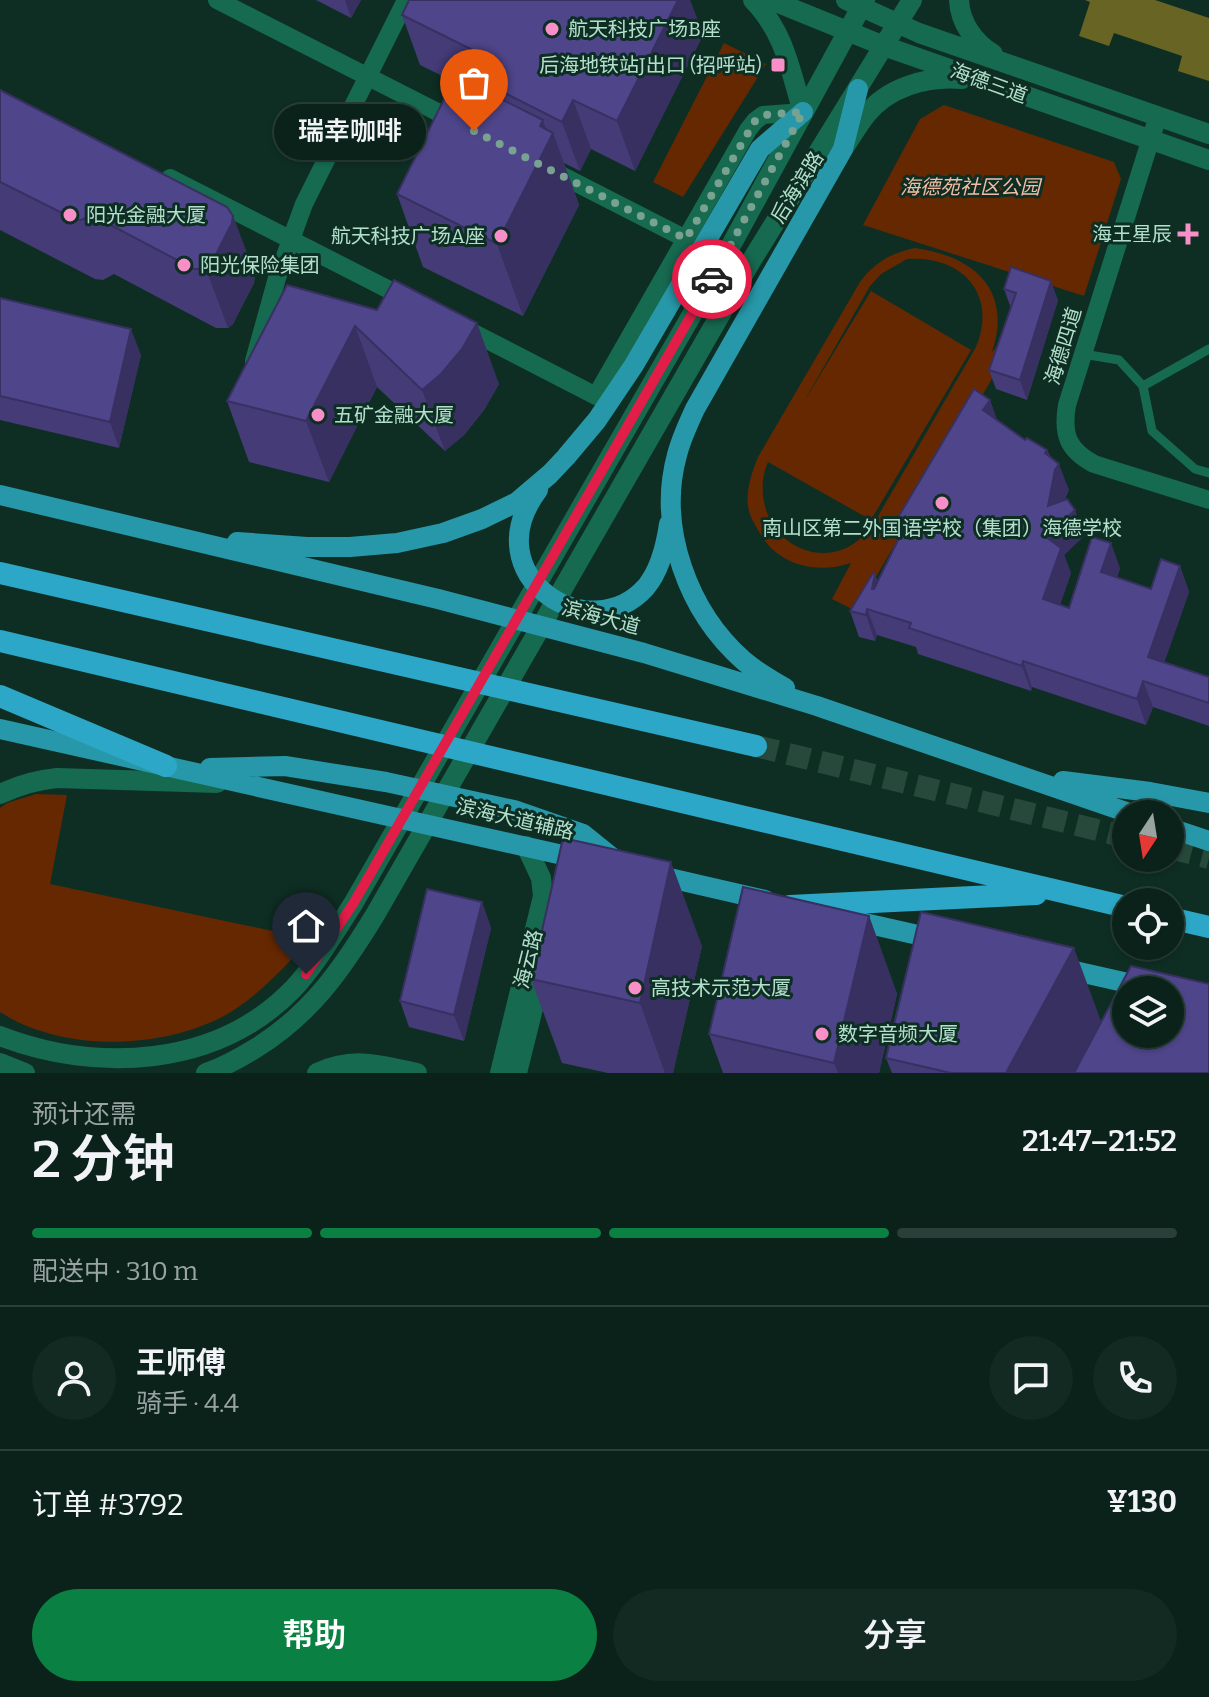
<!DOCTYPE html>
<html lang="zh">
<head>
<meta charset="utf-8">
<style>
  :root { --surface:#0a221a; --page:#132a23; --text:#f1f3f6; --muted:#99a4a2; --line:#2a3f39; --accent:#0b8043 }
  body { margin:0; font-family:Bitter,"Noto Sans SC",serif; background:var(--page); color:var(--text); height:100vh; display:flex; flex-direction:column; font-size:30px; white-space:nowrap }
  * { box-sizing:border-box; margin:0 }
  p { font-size:26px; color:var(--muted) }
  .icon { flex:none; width:44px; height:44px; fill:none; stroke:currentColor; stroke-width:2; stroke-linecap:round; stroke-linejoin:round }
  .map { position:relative; height:1073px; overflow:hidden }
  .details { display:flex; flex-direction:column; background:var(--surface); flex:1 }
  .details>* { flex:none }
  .needle { width:52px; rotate:192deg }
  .controls { position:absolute; left:1112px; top:800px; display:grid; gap:16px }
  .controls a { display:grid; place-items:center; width:72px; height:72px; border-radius:50%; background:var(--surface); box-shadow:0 2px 6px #0004,0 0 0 2px var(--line); font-size:40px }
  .pin { position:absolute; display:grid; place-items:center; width:68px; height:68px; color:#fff; margin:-82px -34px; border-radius:50% 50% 50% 0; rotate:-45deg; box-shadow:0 0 8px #0007 }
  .pin .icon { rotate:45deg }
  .courier { position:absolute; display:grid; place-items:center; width:80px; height:80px; margin:-40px; border:6px solid #e11d48; border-radius:50%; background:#fff; color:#222; box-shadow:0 2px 10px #0007 }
  .bubble { position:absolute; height:56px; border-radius:28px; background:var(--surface); box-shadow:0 2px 6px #0004,0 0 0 2px var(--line); font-size:26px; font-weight:600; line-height:56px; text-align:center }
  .overview em { font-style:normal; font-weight:600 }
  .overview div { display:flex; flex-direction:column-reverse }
  .overview { display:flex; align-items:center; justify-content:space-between; height:136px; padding:0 32px }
  h1 { font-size:52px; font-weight:600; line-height:60px }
  .bar { display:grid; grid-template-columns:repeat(4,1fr); gap:12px 8px; align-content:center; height:96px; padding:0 32px }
  .bar i { height:10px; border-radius:6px; background:var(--line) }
  .bar .on { background:var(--accent) }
  .bar p { grid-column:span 4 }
  .line { display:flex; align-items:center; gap:20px; padding:0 32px; border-top:2px solid var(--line) }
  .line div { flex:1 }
  .round { display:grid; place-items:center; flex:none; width:84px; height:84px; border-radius:42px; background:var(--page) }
  .button { display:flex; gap:16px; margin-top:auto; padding:16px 32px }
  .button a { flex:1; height:92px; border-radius:48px; background:var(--accent); color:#fff; font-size:32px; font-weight:600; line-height:92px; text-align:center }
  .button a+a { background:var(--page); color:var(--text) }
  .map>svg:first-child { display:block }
  .green { fill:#662800; fill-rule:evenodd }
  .water { fill:#686524 }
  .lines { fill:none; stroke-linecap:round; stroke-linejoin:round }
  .trunk-tunnel { stroke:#27493c; stroke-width:22; stroke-dasharray:22 11; stroke-linecap:butt }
  .service { stroke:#166a50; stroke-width:9 }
  .minor { stroke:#166a50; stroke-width:18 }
  .tertiary { stroke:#166a50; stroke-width:20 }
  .secondary { stroke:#166a50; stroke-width:20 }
  .primary { stroke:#2798a9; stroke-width:20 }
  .trunk { stroke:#2da7c7; stroke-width:22 }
  .wall { fill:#443b77 }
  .shaded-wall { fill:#373061 }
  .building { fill:#4f458a; stroke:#373061; stroke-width:2; fill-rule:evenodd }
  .done { stroke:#79a291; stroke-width:8; stroke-dasharray:0 14.4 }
  .route { stroke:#e11d48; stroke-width:10 }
  .poi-dot { fill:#f98fc9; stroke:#0e2e23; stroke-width:3 }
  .labels { text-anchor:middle; stroke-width:6; stroke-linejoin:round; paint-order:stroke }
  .poi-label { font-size:20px; fill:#b2e0cc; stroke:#0e2e23; text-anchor:start }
  .street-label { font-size:20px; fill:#b2e0cc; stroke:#0e2e23 }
  .park-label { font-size:20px; font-style:italic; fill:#f2bda4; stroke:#0e2e23 }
</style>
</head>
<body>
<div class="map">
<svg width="1209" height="1073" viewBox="0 0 1209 1073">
  <rect width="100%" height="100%" fill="#0e2e23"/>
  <path class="green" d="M 724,43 L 766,64 L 683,197 L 653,182 Z
    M 944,105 L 1114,162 L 1121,179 L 1084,296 L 863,225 L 920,119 Z
    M 915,248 C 974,256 1013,290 992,352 L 998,345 L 1007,353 L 856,611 L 832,599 L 851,563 C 815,575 776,565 758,530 C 754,523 749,515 748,506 C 746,489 752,472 758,457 L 860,282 C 875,262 891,253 915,248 ZM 907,259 C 962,255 998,294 976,347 L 870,530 C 862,537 854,545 844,549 C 809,563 773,539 765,506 C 761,491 762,475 768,462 L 871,520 L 971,350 L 871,291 L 802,405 L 870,286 L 881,274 Z
    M 36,794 L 67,795 L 50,884 L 311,939 C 284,967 258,997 224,1016 C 159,1050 62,1052 0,1012 L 0,808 L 7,803 Z"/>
  <path class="water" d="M 1085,0 L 1155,0 L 1209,18 L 1209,81 L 1178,71 L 1182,56 L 1114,33 L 1109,46 L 1079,36 L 1090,2 Z"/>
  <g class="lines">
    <path class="trunk-tunnel" d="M 756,746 L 1126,837
      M 1170,848 L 1209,858"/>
    <path class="service" d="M 1083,354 L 1119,360 L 1143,386 L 1209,349
      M 1143,386 L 1152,431 L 1195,469 L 1209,473"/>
    <path class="minor" d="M 217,0 L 459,123
      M 1158,116 L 1067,405 C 1062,435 1068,450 1094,464 L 1209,500
      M 549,169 L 686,239
      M 170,178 L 411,301
      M 462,327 L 596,396 L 748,130 L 755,121 L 763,115 L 803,112
      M 254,361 L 277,278 L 304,204 L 406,0"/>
    <path class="tertiary" d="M 317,1073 C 353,1056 380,1065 417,1073
      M 500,1073 L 543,896 L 541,878 L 526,846
      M 517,1073 L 543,968"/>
    <path class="secondary" d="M 753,0 C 785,33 790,70 803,112
      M 771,0 L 884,46 L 1209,160
      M 846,0 L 919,33 L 1209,134
      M 959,0 C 960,23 974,42 993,54
      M 845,146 C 852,136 858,125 866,115 C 888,87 927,76 962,79
      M 0,794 C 19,785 36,780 57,778 L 217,783
      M 0,1036 C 97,1073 216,1068 293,989 C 317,963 334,933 353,904 L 717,271 L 865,0
      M 0,1063 L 25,1073
      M 206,1073 C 224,1067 240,1058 256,1048 C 311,1014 342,969 375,915 L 750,263 L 912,0"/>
    <path class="primary" d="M 538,490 C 473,576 590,650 646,587 C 660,570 666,545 669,524
      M 0,495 L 438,599 L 644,653 L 817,706 L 1132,814
      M 237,542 L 307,547 L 350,547 L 397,543 L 443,533 L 482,519 L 517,502 L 550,474 L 566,457 L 597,420 L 634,365 L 760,149 L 803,112
      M 785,688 C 771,680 757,672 744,661 C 688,612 657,528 677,455 C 681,439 688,424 695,409 L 843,149 L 858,89
      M 0,729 L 585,860
      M 210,768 L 285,766 L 386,782 L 514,810 L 583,834 L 619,863
      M 1063,781 L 1150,792 L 1209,803
      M 1170,828 L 1209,841
      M 652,874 L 765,900
      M 847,919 L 940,940
      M 1057,967 L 1159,990"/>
    <path class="trunk" d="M 0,573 L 756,746
      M 0,641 L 1126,907
      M 0,696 L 166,766
      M 790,906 L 1036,894
      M 1170,918 L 1209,927"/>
  </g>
  <path class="wall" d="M 316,0 L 361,0 L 351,18 Z
    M 409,0 L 690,0 L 703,35 L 635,171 L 591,149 L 580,171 L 564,163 L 579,205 L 523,316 L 423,267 L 397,194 L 467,88 L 420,65 L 402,15 Z
    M 0,90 L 233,216 L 255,275 L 254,283 L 233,324 L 228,328 L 216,328 L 114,274 L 103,280 L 95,279 L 0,230 Z
    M 287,285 L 499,384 L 484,410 L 464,435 L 445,451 L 377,387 L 329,482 L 249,462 L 227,401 Z
    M 1004,289 L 1058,300 L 1027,400 L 996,389 L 989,370 L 1011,308 Z
    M 0,298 L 141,355 L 119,448 L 0,420 Z
    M 990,400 L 997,420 L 1025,440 L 1047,450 L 1069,490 L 1064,500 L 1084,536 L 1064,555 L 1071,573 L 1060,605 L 1069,608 L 1120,568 L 1117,578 L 1151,589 L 1180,566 L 1189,592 L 1164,663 L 1209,677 L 1209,726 L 1153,707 L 1146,725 L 1032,687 L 1031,691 L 918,654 L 916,647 L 877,635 L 875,641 L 859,637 L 850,611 L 875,574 L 878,582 L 898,540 L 893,526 Z
    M 482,902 L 491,928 L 464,1041 L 409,1027 L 400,1001 Z
    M 869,916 L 897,994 L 879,1073 L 723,1073 L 709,1034 Z
    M 702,946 L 673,1073 L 608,1073 L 562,1063 L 531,979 Z
    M 1101,1022 L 1209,1073 L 892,1073 L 886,1058 Z"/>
  <path class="shaded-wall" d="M 345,0 L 361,0 L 351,18 Z
    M 678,0 L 690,0 L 703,35 L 635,171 L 617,121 Z
    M 573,100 L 591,149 L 580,171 L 562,122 Z
    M 543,120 L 549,139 L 553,133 L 579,205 L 523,316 L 497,244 Z
    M 233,216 L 255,275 L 254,283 L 233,324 L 228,328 L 206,269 Z
    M 1051,281 L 1058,300 L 1027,400 L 1020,380 Z
    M 477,323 L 499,384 L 484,410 L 464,435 L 445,451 L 422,390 Z
    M 355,326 L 377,387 L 329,482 L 306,421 Z
    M 131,329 L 141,355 L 119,448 L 110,422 Z
    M 990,400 L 999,426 L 983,410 Z
    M 1047,450 L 1055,472 L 1059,464 L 1069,490 L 1065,496 L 1058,525 L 1075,510 L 1084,536 L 1064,555 L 1071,573 L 1053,625 L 1043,599 L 1046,537 L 1045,453 Z
    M 1111,543 L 1120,568 L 1110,598 L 1101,572 Z
    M 1180,566 L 1189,592 L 1157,683 L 1148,657 Z
    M 875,574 L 884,599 L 881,614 L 872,589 Z
    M 867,609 L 877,635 L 875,641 L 866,615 Z
    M 1023,661 L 1032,687 L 1031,691 L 1022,666 Z
    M 1143,681 L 1153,707 L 1146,725 L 1137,699 Z
    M 671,862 L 702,946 L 673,1073 L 665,1073 L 640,1003 Z
    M 482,902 L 491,928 L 464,1041 L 454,1015 Z
    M 869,916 L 897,994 L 879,1073 L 838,1073 L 834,1063 Z
    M 1074,948 L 1105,1032 L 1083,1073 L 1006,1073 Z"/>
  <path class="building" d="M 409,0 L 678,0 L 617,121 L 573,100 L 562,122 L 489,85 L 499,63 L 402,15 Z
    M 452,83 L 466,90 L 469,83 L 543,120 L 540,126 L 553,133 L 497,244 L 397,194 Z
    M 0,90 L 227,207 L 233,216 L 232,223 L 211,264 L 206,269 L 194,269 L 92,215 L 81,220 L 74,219 L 0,182 Z
    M 1011,267 L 1051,281 L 1020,380 L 989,370 L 1016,293 L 1004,289 Z
    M 394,280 L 477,323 L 462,349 L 441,374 L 422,390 L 355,326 L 306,421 L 227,401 L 287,285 L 377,310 Z
    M 0,298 L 131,329 L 110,422 L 0,396 Z
    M 974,389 L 990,400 L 983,410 L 1025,440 L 1027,438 L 1047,450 L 1045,453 L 1059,464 L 1055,470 L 1048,506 L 1067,499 L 1075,510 L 1046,537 L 1061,548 L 1043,599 L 1069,608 L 1092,537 L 1111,543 L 1101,572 L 1151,589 L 1161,559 L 1180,566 L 1148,657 L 1209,677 L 1209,703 L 1143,681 L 1137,699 L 1023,661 L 1022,666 L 909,628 L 911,623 L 867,609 L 866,615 L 850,611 L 873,573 L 875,574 L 872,589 L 874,589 L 902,532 L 893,526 Z
    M 563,838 L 671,862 L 640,1003 L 531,979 Z
    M 743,887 L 869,916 L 834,1063 L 709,1034 Z
    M 427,889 L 482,902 L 454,1015 L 400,1001 Z
    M 921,912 L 1074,948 L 1006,1073 L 951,1073 L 886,1058 Z
    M 1131,966 L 1209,984 L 1209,1073 L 1074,1073 ZM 1126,990 L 1170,990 L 1170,1034 L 1126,1034 Z"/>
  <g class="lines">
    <path class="done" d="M 474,131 L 686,239 L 755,121 L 763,115 L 803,112 L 712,279"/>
    <path class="route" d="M 306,974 L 353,904 L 712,279"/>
  </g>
  <g class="poi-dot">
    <circle cx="552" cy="29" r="8"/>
    <rect x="770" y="57" width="16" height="16" rx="4"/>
    <circle cx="70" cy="215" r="8"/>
    <path d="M1184 222h8v8h8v8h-8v8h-8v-8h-8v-8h8z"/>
    <circle cx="501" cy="236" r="8"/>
    <circle cx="184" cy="265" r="8"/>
    <circle cx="318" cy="415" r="8"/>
    <circle cx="942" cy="503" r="8"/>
    <circle cx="635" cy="988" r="8"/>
    <circle cx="822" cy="1034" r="8"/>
  </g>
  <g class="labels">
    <g class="poi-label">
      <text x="568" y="36">航天科技广场B座</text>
      <text x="762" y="72" text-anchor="end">后海地铁站J出口 (招呼站)</text>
      <text x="86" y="222">阳光金融大厦</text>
      <text x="1172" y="241" text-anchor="end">海王星辰</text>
      <text x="485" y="243" text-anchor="end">航天科技广场A座</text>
      <text x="200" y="272">阳光保险集团</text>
      <text x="334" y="422">五矿金融大厦</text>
      <text x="942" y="535" text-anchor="middle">南山区第二外国语学校（集团）海德学校</text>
      <text x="651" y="995">高技术示范大厦</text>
      <text x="838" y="1041">数字音频大厦</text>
    </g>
    <g class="street-label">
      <text transform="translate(989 83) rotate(20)" y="7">海德三道</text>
      <text transform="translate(797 187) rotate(-58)" y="7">后海滨路</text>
      <text transform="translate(1063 346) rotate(-73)" y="7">海德四道</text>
      <text transform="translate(601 617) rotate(15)" y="7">滨海大道</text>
      <text transform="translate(515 819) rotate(13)" y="7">滨海大道辅路</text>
      <text transform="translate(528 959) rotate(-76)" y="7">海云路</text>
    </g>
    <g class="park-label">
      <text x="970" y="194">海德苑社区公园</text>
    </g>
  </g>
</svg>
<div class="controls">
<a><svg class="needle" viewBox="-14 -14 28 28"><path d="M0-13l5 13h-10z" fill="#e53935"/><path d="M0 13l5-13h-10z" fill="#99a4a2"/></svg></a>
<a><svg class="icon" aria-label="locate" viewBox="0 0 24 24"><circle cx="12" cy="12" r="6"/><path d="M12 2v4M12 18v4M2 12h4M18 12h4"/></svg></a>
<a><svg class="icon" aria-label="layers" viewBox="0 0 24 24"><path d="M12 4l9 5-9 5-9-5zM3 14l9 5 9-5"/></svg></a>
</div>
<div class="pin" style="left:474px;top:131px;background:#ea580c"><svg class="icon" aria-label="bag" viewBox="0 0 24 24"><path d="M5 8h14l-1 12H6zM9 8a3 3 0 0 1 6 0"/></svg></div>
<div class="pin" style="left:306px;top:974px;background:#1f2937"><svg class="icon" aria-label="home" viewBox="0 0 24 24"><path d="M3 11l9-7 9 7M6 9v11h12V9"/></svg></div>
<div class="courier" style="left:712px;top:279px"><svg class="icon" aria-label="car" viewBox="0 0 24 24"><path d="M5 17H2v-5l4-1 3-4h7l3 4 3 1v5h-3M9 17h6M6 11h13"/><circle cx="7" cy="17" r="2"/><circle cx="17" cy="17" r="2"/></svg></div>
<div class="bubble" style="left:274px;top:104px;width:152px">瑞幸咖啡</div>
</div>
<section class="details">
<div class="overview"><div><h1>2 分钟</h1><p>预计还需</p></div><em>21:47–21:52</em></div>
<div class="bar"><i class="on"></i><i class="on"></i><i class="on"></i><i></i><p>配送中 · 310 m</p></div>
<div class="line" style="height:144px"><a class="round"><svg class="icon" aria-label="person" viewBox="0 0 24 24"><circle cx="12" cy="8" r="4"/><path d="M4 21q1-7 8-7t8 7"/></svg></a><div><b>王师傅</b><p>骑手 · 4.4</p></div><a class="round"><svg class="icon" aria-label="chat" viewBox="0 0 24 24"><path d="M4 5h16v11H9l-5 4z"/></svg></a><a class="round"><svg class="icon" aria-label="phone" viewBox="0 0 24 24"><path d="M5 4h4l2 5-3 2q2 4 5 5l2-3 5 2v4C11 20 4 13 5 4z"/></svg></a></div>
<div class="line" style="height:104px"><div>订单 #3792</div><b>¥130</b></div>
<div class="button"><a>帮助</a><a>分享</a></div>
</section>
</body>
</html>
